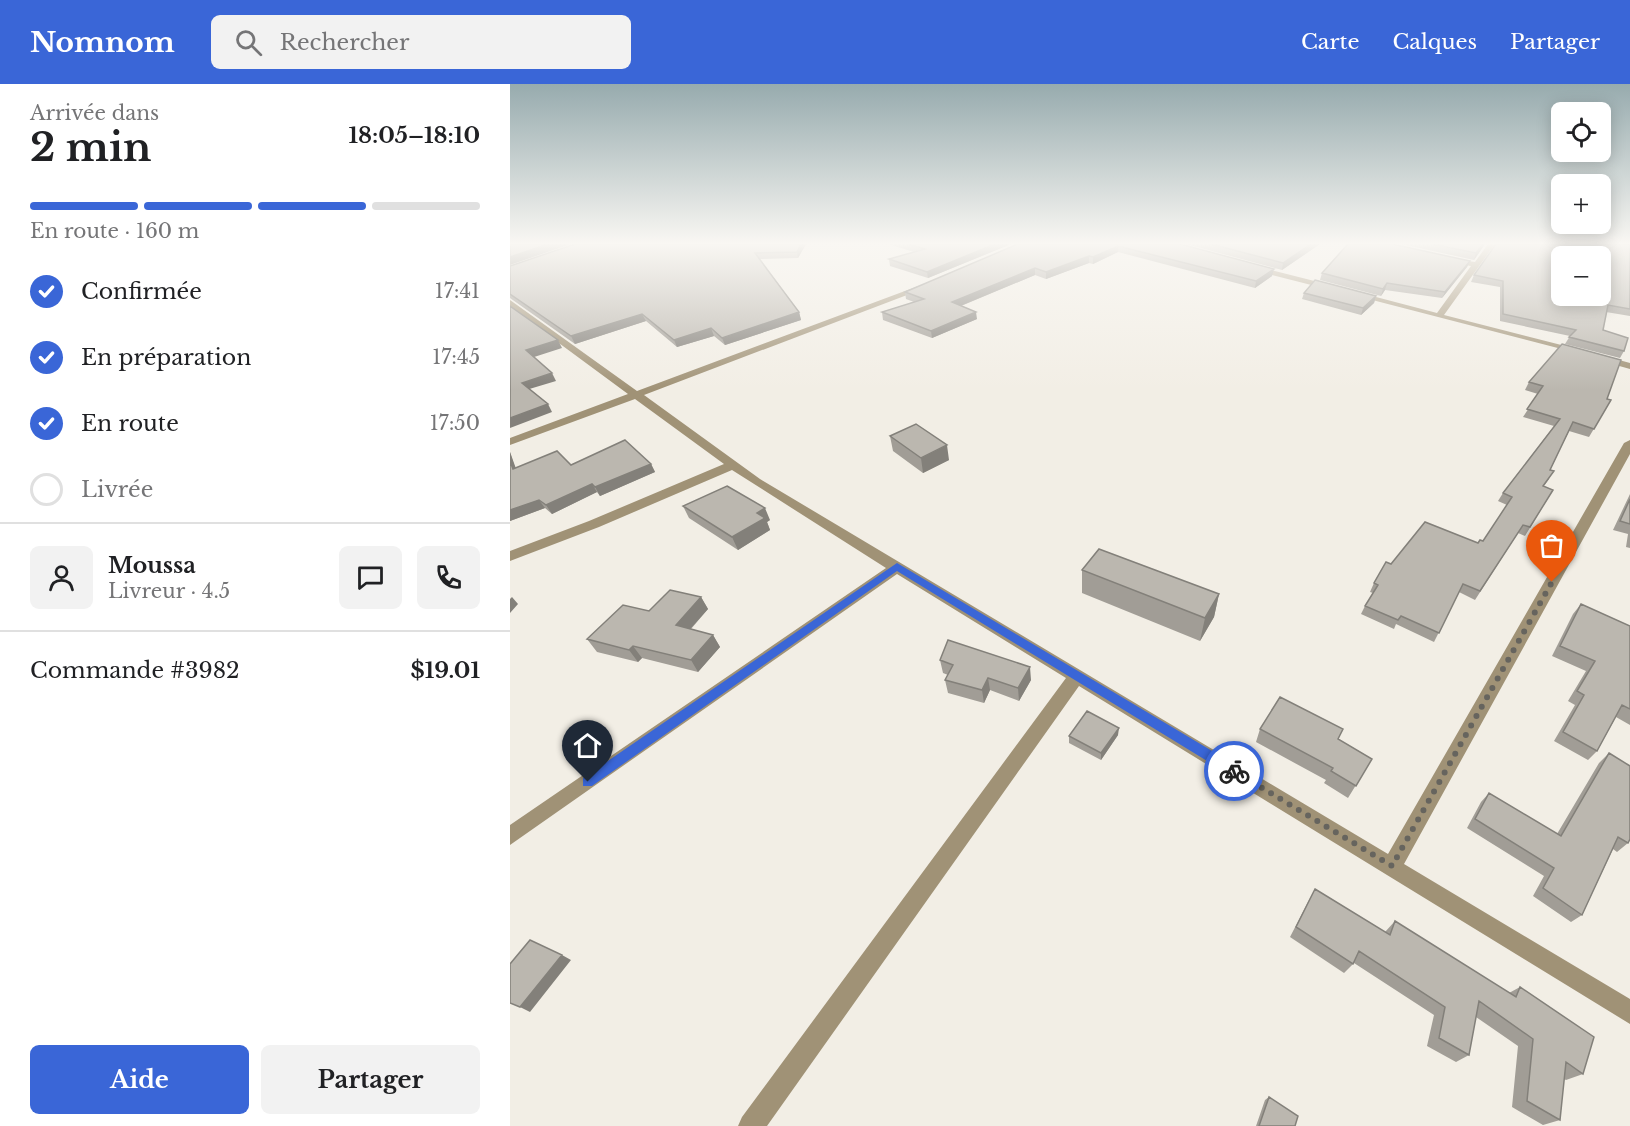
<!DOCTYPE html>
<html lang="fr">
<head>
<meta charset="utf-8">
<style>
  :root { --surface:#fff; --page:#f2f2f2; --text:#202124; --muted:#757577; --line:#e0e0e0; --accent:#3a66d7 }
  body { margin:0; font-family:"Libre Baskerville",serif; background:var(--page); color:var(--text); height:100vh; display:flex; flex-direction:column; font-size:22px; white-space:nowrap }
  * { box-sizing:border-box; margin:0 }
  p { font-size:20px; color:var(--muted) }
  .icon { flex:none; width:33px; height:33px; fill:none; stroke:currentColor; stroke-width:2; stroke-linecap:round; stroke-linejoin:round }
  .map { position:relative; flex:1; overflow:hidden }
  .panel { display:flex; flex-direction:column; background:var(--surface); width:510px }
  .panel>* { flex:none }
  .tools { position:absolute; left:1041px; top:18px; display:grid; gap:12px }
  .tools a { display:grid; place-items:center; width:60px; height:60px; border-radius:9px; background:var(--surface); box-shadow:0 3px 15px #0003; font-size:30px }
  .pin { position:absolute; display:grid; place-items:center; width:51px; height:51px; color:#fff; margin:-62px -26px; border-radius:50% 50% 50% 0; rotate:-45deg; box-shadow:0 0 6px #0007 }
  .pin .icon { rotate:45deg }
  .courier { position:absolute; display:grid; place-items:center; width:60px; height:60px; margin:-30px; border:4px solid #3a66d7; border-radius:50%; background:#fff; color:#222; box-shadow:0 2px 8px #0007 }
  .summary em { font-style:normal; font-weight:700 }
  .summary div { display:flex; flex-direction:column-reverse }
  .summary { display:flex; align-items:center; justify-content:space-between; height:102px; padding:0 30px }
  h1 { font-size:39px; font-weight:700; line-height:45px }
  .bar { display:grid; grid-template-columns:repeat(4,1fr); gap:9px 6px; align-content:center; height:72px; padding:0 30px }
  .bar i { height:8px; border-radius:4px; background:var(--line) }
  .bar .selected { background:var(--accent) }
  .bar p { grid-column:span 4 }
  .line { display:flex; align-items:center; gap:15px; padding:0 30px; border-top:2px solid var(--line) }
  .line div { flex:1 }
  .round { display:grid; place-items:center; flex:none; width:63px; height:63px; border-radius:9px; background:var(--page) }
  ol { padding:0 30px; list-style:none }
  li { display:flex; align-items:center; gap:18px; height:66px }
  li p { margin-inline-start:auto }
  li .icon { padding:6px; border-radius:50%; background:var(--accent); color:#fff; stroke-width:4 }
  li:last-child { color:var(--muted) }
  li i { width:33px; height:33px; border:3px solid var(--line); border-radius:50% }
  .button { display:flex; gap:12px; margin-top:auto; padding:12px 30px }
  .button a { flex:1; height:69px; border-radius:9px; background:var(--accent); color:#fff; font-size:24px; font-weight:700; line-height:69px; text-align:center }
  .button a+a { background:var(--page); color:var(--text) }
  header { display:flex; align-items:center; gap:36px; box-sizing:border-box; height:84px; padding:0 30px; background:var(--accent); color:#fff }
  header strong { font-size:28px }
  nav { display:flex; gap:33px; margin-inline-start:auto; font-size:21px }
  .search { width:420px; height:54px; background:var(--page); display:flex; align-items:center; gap:15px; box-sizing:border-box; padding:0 21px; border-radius:9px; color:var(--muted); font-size:22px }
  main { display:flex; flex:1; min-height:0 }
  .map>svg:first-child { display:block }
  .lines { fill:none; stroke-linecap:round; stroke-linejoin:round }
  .minor { fill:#a09276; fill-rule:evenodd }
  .wall { fill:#a19d96 }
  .shaded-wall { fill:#83807a }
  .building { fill:#bbb7af; stroke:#83807a; stroke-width:1.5; fill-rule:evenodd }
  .route { fill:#3a66d7 }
  .done { stroke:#66645e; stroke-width:6; stroke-dasharray:0 10.8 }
</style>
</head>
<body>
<header>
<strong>Nomnom</strong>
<div class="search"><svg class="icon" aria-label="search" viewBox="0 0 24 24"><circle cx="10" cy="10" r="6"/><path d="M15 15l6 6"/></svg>Rechercher</div>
<nav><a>Carte</a><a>Calques</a><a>Partager</a></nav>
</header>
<main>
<section class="panel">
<div class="summary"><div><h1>2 min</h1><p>Arrivée dans</p></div><em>18:05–18:10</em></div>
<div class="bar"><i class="selected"></i><i class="selected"></i><i class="selected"></i><i></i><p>En route · 160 m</p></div>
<ol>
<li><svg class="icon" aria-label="check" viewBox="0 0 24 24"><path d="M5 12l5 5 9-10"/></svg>Confirmée<p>17:41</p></li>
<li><svg class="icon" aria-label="check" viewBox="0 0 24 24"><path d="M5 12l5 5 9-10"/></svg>En préparation<p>17:45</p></li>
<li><svg class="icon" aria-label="check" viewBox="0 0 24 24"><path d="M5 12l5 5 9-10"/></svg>En route<p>17:50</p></li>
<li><i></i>Livrée</li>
</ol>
<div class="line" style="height:108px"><a class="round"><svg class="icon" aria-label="person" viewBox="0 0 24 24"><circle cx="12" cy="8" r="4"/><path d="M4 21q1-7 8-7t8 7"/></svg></a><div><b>Moussa</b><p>Livreur · 4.5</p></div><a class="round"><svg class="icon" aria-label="chat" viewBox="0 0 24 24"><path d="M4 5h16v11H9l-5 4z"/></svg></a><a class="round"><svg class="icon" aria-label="phone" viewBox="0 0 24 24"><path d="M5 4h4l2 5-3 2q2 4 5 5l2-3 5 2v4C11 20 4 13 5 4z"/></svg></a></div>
<div class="line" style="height:78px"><div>Commande #3982</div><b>$19.01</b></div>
<div class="button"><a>Aide</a><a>Partager</a></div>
</section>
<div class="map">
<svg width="1120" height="1042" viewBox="0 0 1120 1042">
  <rect width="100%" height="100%" fill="#f2eee5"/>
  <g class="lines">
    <path class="minor" d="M 978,160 L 985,160 L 934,231 L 1071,266 L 1071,270 L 843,211 L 847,208 L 927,229 L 961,182 L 937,178 L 937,174 L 965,178 Z
      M 745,182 L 824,202 L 825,204 L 821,206 L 742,186 L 742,182 Z
      M 411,201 L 418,203 L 134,311 L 250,395 L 878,770 L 1114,359 L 1120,356 L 1120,370 L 894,780 L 1120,915 L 1120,940 L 569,602 L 257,1042 L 228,1042 L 232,1033 L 556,594 L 387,490 L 0,761 L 0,741 L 376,484 L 222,386 L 89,443 L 0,477 L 0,467 L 79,437 L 214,380 L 125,315 L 0,361 L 0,354 L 118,310 L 0,223 L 0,216 L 127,307 Z
      M 1091,271 L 1120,279 L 1120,285 L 1088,276 L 1086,274 Z"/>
  </g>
  <path class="wall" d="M 296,160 L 288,174 L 250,175 L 289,228 L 291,236 L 215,261 L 204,252 L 167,263 L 136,237 L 65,260 L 0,214 L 0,182 Z
    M 378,160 L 501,160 L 418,194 L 380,182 L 379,175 L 404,168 Z
    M 508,160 L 670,160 L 762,192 L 745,204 L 608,168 L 583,180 L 579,179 L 536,195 L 525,191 L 451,222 L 467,235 L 422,254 L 373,236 L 372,228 L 404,218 L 396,215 L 395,208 Z
    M 676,160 L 810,160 L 772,186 Z
    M 891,160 L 975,160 L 964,176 Z
    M 1120,161 L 1120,232 L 1096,228 L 1093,246 L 1114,267 L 1110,274 L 1055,260 L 1060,252 L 990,237 L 990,203 L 961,198 L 964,191 Z
    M 960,177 L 957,183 L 932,214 L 875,206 L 871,212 L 810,196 L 812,189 Z
    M 794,209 L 866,212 L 864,219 L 851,231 L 792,215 Z
    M 1019,298 L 1101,316 L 1079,353 L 1059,347 L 1040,386 L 1039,395 L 1034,402 L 1043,406 L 1015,452 L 1008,449 L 965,516 L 949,508 L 924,558 L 886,540 L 884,545 L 851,530 L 855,522 L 863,509 L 860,508 L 864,499 L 881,480 L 968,459 L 973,457 L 997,421 L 988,417 L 993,409 L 1044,342 L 1013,333 L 1028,310 L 1015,306 Z
    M 380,352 L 439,376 L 413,389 L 383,367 Z
    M 0,368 L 5,384 L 61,381 L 141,380 L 145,388 L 90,412 L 87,408 L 42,430 L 35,424 L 0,437 Z
    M 1120,410 L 1120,464 L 1116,463 L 1118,450 L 1103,446 Z
    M 173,422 L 260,436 L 257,438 L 260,446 L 228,466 L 179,434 Z
    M 572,486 L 709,510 L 704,533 L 690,557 L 572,509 Z
    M 191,513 L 198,525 L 181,545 L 203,551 L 210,563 L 188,588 L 132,574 L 128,578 L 87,568 L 77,555 L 139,527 Z
    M 1071,520 L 1120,542 L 1120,641 L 1106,633 L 1087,667 L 1078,676 L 1044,657 L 1065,621 L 1058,617 L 1076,587 L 1042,572 L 1063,530 Z
    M 430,576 L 521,596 L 509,617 L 480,606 L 474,619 L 438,609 L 435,596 L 438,591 L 433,589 Z
    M 750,645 L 828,655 L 862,675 L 838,714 L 814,699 L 816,696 L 746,658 Z
    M 608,651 L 591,676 L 559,659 L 559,652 Z
    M 1099,669 L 1118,759 L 1107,768 L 1103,765 L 1072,831 L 1061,838 L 1023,812 L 1034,792 L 957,744 L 971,718 L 979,709 L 1047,750 L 1089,679 Z
    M 805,805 L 875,848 L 885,837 L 999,909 L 1010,903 L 1073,990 L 1056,996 L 1054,995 L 1050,1036 L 1033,1041 L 1002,1023 L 1008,962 L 966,933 L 959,971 L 946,978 L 917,962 L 924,931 L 844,879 L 834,889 L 780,853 L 799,816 Z
    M 759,1013 L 785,1042 L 746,1042 L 755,1016 Z"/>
  <path class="shaded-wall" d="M 38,160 L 61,160 L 0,181 L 0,173 Z
    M 291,160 L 296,160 L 288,174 L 287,168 Z
    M 485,160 L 501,160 L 418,194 L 417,188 Z
    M 801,160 L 810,160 L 772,186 L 773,179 Z
    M 973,160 L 975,160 L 964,176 L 966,169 Z
    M 608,162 L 608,168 L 583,180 L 583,173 Z
    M 579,172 L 579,179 L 536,195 L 536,188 Z
    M 960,177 L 957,183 L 932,214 L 935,208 Z
    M 525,184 L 525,191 L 443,225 L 442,218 Z
    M 764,185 L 762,192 L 745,204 L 746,197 Z
    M 877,199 L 875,206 L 871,212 L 873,205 Z
    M 866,212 L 864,219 L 851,231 L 853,224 Z
    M 289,228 L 291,236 L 215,261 L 212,254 Z
    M 466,228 L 467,235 L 422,254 L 421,247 Z
    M 132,230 L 136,237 L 65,260 L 61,252 Z
    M 201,244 L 204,252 L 167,263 L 164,256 Z
    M 48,256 L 52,264 L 21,274 L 16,266 Z
    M 42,289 L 46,297 L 16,306 L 12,299 Z
    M 38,320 L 42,328 L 0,344 L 0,334 Z
    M 437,361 L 439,376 L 413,389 L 411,374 Z
    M 0,368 L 9,393 L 3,385 L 0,377 Z
    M 141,380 L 145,388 L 90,412 L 85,403 Z
    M 82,400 L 87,408 L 42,430 L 36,421 Z
    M 29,416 L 35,424 L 0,437 L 0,426 Z
    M 255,424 L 260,436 L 257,438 L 260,446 L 228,466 L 222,453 L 247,429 Z
    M 709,510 L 704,533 L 690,557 L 695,534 Z
    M 2,513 L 8,520 L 0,529 L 0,515 Z
    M 191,513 L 198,525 L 173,553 L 166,541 Z
    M 203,551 L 210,563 L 188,588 L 181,576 Z
    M 123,562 L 132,574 L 128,578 L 119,566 Z
    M 520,583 L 521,596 L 509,617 L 508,604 Z
    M 478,594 L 480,606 L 474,619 L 472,606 Z
    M 609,644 L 608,651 L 591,676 L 591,669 Z
    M 52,871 L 61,876 L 20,928 L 10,923 Z"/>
  <path class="building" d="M 0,160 L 38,160 L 0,173 Z
    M 65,160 L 291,160 L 287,168 L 245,169 L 289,228 L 212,254 L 201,244 L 164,256 L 132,230 L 61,252 L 0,210 L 0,182 Z
    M 398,160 L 485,160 L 417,188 L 379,175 L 415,165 Z
    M 508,160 L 670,160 L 764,185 L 746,197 L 608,162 L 583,173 L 579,172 L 536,188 L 525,184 L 442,218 L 466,228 L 421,247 L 372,228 L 414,215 L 395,208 Z
    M 701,160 L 801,160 L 773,179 Z
    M 838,160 L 882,160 L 960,177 L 935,208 L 877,199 L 873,205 L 812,189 Z
    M 922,160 L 973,160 L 966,169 Z
    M 986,160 L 1116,160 L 1120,161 L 1120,225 L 1098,221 L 1093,246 L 1118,254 L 1114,267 L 1059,253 L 1066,246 L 993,230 L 993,197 L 964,191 ZM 1052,172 L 1090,172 L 1090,212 L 1052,212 Z
    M 805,196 L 866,212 L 853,224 L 794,209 Z
    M 0,222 L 48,256 L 16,266 L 42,289 L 12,299 L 38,320 L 0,334 Z
    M 1052,260 L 1111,276 L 1097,315 L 1101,316 L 1084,345 L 1063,338 L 1040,386 L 1044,387 L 1033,402 L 1043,406 L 1020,443 L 1013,441 L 970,507 L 953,500 L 929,549 L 891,532 L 888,536 L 855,522 L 868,501 L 864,499 L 876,478 L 881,480 L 915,438 L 968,459 L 970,456 L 973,457 L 1002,413 L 993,409 L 1050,335 L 1017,325 L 1033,302 L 1019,298 Z
    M 406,340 L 437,361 L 411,374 L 380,352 Z
    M 115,356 L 141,380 L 85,403 L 82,400 L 36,421 L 29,416 L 0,426 L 0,377 L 3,385 L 47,367 L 61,381 Z
    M 217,402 L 255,424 L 247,429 L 255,434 L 222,453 L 173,422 Z
    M 1120,415 L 1120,440 L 1110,437 Z
    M 589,465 L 709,510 L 695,534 L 572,486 Z
    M 160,506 L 191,513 L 166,541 L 203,551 L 181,576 L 123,562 L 119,566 L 77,555 L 113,521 L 139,527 Z
    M 1071,520 L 1120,542 L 1120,625 L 1112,621 L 1087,667 L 1053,648 L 1074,611 L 1067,607 L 1085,577 L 1050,562 Z
    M 438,556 L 520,583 L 508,604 L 478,594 L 472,606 L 435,596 L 443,581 L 430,576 Z
    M 770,613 L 833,645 L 828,655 L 862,675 L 846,702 L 821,687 L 823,684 L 750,645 Z
    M 577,627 L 609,644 L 591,669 L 559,652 Z
    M 1099,669 L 1120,682 L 1120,755 L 1118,759 L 1108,753 L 1072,831 L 1033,804 L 1044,784 L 965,735 L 979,709 L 1051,752 Z
    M 805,805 L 880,851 L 885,837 L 1006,913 L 1010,903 L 1084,953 L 1073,990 L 1056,978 L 1050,1036 L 1017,1017 L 1023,955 L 969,917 L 959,971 L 929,954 L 935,923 L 849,867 L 843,880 L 786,843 Z
    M 20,856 L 52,871 L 10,923 L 0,919 L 0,880 Z
    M 759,1013 L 788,1032 L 785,1042 L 749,1042 Z"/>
  <linearGradient id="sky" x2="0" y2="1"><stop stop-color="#97abae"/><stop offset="0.52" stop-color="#f9f7f3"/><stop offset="1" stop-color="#f9f7f3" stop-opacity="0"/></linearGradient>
  <rect width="1120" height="306" fill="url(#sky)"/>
  <path class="route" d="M 387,479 L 729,683 L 729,691 L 720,691 L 387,487 L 82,702 L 73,702 L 73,694 Z"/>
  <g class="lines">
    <path class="done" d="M 724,687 L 882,782 L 1042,498"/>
  </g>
</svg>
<div class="tools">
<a><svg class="icon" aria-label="locate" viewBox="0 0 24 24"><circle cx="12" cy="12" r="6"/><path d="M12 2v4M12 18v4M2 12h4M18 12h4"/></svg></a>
<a>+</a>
<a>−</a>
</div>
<div class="pin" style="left:1042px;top:498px;background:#ea580c"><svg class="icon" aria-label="bag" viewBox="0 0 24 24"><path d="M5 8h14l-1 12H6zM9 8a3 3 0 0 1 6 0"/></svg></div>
<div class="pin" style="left:78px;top:698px;background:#1f2937"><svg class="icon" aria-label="home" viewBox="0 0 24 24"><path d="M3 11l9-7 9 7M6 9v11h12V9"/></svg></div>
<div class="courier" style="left:724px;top:687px"><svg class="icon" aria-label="bike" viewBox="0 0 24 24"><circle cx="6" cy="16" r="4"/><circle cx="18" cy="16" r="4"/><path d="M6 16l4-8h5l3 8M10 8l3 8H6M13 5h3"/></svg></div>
</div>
</main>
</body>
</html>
